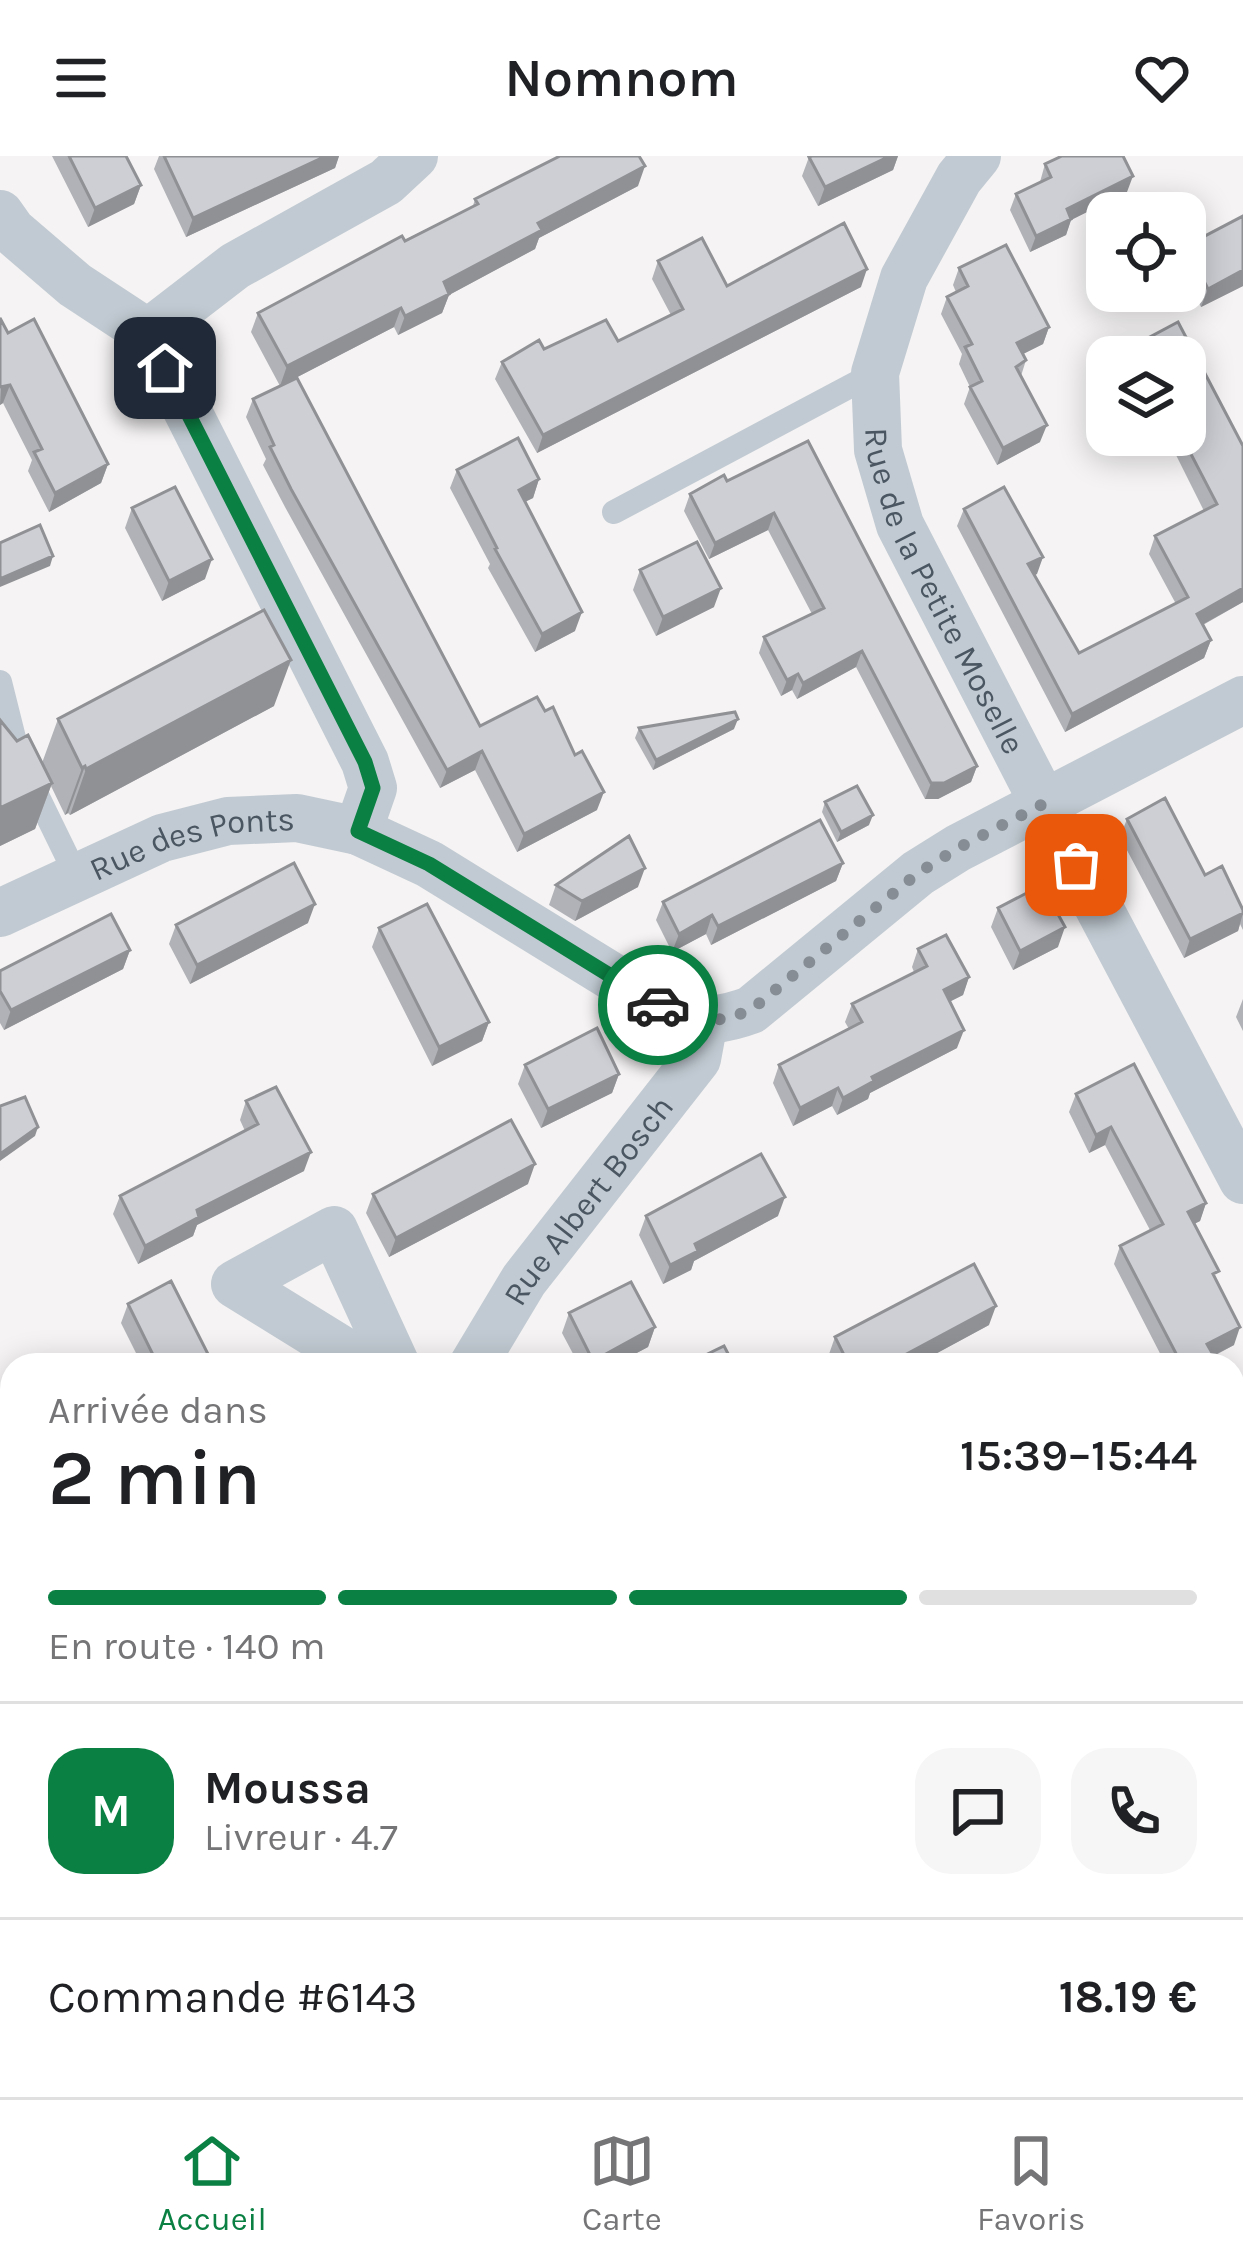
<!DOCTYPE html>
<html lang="fr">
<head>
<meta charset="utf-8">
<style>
  :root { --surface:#fff; --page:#f6f6f6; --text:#202124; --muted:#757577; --line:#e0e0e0; --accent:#0b8043 }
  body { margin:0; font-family:Karla,sans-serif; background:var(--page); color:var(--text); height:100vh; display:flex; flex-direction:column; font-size:45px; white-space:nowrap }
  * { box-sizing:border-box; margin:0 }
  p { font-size:39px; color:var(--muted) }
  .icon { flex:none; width:66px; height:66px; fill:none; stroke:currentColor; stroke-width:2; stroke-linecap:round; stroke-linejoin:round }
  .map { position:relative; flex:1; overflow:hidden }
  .side { position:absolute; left:0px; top:1197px; width:1245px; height:744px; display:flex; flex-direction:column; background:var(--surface); border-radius:36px 36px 0 0; box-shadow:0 6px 30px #0003 }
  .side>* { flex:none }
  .buttons { position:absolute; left:1086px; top:36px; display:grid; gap:24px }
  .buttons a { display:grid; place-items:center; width:120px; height:120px; border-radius:24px; background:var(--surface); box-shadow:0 6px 30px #0003; font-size:60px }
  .pin { position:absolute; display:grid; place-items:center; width:102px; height:102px; color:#fff; margin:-51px; border-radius:24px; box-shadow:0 6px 18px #0006 }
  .courier { position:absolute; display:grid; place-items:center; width:120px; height:120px; margin:-60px; border:9px solid #0b8043; border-radius:50%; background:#fff; color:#222; box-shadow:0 3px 15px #0007 }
  .headline em { font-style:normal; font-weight:600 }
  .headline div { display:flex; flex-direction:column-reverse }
  .headline { display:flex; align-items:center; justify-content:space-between; height:204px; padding:0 48px }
  h1 { font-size:78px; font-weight:600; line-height:90px }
  .bar { display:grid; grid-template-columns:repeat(4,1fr); gap:18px 12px; align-content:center; height:144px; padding:0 48px }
  .bar i { height:15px; border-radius:9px; background:var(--line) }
  .bar .selected { background:var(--accent) }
  .bar p { grid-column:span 4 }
  .line { display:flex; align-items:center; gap:30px; padding:0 48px; border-top:3px solid var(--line) }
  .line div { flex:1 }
  .round { display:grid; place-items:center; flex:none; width:126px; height:126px; border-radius:36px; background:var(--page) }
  header { display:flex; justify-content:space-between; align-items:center; height:156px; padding:0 48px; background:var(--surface); font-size:54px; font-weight:600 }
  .tab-bar { display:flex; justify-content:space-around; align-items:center; height:168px; border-top:3px solid var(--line); background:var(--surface); font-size:33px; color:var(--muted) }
  .tab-bar a { display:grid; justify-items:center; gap:6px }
  .tab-bar .selected { color:var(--accent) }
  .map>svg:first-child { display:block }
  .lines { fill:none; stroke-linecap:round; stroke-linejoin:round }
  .path { stroke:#7ad0a6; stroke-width:8; stroke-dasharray:9 6; stroke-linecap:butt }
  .service { stroke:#c1cad2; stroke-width:24 }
  .minor { stroke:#c1cad2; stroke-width:48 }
  .wall { fill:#b0b2b7 }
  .shaded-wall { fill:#909195 }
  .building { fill:#cdcfd5; stroke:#909195; stroke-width:3 }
  .done { stroke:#868d94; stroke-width:12; stroke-dasharray:0 21.6 }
  .route { stroke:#0b8043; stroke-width:15 }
  .labels { text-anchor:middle; stroke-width:12; stroke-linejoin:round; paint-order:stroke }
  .street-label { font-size:33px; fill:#4a5661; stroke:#fff }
</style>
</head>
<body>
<header><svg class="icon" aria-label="menu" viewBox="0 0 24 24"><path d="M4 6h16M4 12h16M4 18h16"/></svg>Nomnom<svg class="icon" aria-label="heart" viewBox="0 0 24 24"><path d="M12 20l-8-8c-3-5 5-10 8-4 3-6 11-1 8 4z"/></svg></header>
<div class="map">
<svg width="1243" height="1941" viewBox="0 0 1243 1941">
  <rect width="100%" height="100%" fill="#f5f3f3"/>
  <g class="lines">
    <path class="path" d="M 0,1637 L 12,1651"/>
    <path class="service" d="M 614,356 L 875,217
      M 0,526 L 19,602 L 77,721
      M 1233,1738 L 1243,1757"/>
    <g class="minor">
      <path id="s1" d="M 977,0 L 959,22 L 904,122 L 875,217 L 878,294 L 900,369 L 1044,648 L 1243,1024"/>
      <path d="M 0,58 L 12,75 L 75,129 L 148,177 L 365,606 L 373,632 L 358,675"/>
      <path d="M 148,177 L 235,110 L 386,26 L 414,0"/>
      <path id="s2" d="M 0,757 L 162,682 L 228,665 L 297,662 L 358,675 L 429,708 L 676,860 C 705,866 724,864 751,854 L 918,717 L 958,692 L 1243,544"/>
      <path d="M 366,1209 L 235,1128 L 334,1074 L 396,1209"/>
      <path id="s3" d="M 473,1209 L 524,1124 L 697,903 L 704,865"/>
      <path d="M 1233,1310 L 1243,1304"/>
      <path d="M 1233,1926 L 1243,1910"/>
      <path d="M 765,1929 L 793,1941"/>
      <path d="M 279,1941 L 292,1929"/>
    </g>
  </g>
  <path class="wall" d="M 52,0 L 126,0 L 141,29 L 134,48 L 88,71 Z
    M 159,0 L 339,0 L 335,12 L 186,81 L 154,13 Z
    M 812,0 L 898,0 L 893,14 L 818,50 L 802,20 L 809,1 Z
    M 1045,8 L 1127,36 L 1071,64 L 1066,79 L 1030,96 L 1010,54 L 1016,38 L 1040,26 Z
    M 638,30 L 539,82 L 535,93 L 449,139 L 442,157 L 398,179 L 394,171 L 280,230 L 251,176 L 258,157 L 473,50 L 475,43 Z
    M 1243,60 L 1243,130 L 1201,151 L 1185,120 L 1186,90 Z
    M 658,105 L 727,130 L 861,131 L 537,297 L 495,223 L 502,206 L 544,193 L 618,185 L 671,159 L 652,123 Z
    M 959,112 L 1049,171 L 1043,188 L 1023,198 L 1026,204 L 1021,220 L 1040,286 L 997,309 L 964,248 L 970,231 L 959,208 L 962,198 L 941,158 L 947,141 L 956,136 L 953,129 Z
    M 0,162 L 8,177 L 108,308 L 101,327 L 49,356 L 28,315 L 32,304 L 3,247 L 0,249 Z
    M 1178,166 L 1243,290 L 1243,446 L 1203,469 L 1211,484 L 1204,502 L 1065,576 L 957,370 L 964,353 L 1004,331 L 1043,401 L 1035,419 L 1079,497 L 1176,448 L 1149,398 L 1155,380 L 1204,355 L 1166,279 L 1185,279 L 1185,201 L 1130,201 L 1135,189 Z
    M 253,243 L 480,570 L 597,654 L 517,696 L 475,614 L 440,632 L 285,351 L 263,309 L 266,303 L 246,261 Z
    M 808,285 L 977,610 L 971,626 L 938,643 L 925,643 L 856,511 L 797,543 L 792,534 L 781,540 L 759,497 L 764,481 L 812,458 L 768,374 L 709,403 L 684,355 L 690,338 L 727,325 Z
    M 457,314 L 539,323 L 533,342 L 525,346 L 575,475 L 535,496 L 488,412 L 490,408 L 450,332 Z
    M 132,352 L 205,423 L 162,445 L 125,372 Z
    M 640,414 L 714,451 L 656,480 L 633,434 Z
    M 274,550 L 70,659 L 68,657 L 65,659 L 51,630 L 35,673 L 0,690 L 0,564 L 17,585 L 42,607 L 58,563 Z
    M 639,572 L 734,573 L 653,614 L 635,582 Z
    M 825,646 L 869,669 L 837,686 L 822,656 Z
    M 1127,663 L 1205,719 L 1243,754 L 1243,774 L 1240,768 L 1238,775 L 1184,802 L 1120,681 Z
    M 843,707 L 836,725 L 711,789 L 706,778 L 672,796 L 656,764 L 663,746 Z
    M 556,729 L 638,731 L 575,765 L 549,749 Z
    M 998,752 L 1058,791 L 1013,814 L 991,771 Z
    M 308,767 L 190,828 L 169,788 L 176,769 Z
    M 379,772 L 489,866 L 482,885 L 432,910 L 372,791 Z
    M 918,793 L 969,821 L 963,839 L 949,846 L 957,892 L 870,937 L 868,943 L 837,959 L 832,950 L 793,970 L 773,927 L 779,909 L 849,873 L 845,866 L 852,848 L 914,816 L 912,811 Z
    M 130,794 L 123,813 L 4,874 L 0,867 L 0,815 Z
    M 1243,843 L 1243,875 L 1236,861 Z
    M 525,909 L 619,918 L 612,937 L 541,972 L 518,928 Z
    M 1076,938 L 1206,1047 L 1200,1065 L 1194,1068 L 1216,1123 L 1234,1189 L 1214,1200 L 1219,1209 L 1166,1209 L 1114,1108 L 1120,1090 L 1150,1074 L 1105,989 L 1089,997 L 1069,956 Z
    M 246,945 L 304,1015 L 197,1069 L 193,1080 L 138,1108 L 113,1058 L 120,1040 L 245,975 L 240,964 Z
    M 528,1028 L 389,1101 L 366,1057 L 373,1038 Z
    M 646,1060 L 778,1060 L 694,1105 L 691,1114 L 663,1128 L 639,1079 Z
    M 128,1148 L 209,1200 L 206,1209 L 142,1209 L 121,1167 Z
    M 569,1157 L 655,1171 L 648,1191 L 614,1209 L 579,1209 L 562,1177 Z
    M 989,1169 L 915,1209 L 832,1209 L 828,1201 L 835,1181 Z
    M 12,1498 L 12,1590 L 0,1576 L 0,1508 Z
    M 524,1929 L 609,1929 L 615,1941 L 530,1941 Z
    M 935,1929 L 982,1929 L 958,1941 L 941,1941 Z
    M 1044,1929 L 1166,1929 L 1142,1941 L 1040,1941 Z"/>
  <path class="shaded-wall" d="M 326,0 L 339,0 L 335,12 L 186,81 L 193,62 Z
    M 890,0 L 898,0 L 893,14 L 818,50 L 825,31 Z
    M 645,10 L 638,30 L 539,82 L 535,93 L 449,139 L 442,157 L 398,179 L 405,160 L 444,126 L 538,67 Z
    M 1133,20 L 1127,36 L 1071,64 L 1066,79 L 1030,96 L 1036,80 L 1067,53 Z
    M 141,29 L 134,48 L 88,71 L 95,52 Z
    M 867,113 L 861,131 L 537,297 L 543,279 Z
    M 1243,114 L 1243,130 L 1201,151 L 1208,133 Z
    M 401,152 L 394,171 L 280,230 L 287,210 Z
    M 1049,171 L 1043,188 L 1011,204 L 1017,187 Z
    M 10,229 L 3,247 L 0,249 L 1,232 Z
    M 1047,269 L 1040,286 L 997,309 L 1003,292 Z
    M 108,308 L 101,327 L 49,356 L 55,337 Z
    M 539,323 L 533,342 L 512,352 L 519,334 Z
    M 774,357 L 768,374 L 709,403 L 715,387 Z
    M 53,400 L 50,410 L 0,431 L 0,423 Z
    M 1043,401 L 1037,418 L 1022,426 L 1028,408 Z
    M 212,403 L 205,423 L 162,445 L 169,425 Z
    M 721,432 L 714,451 L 656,480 L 663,461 Z
    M 1243,432 L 1243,446 L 1191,475 L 1197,458 Z
    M 582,456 L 575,475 L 535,496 L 542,478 Z
    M 1211,484 L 1204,502 L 1065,576 L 1072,558 Z
    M 862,495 L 856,511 L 797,543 L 803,527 Z
    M 291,504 L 274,550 L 70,659 L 86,613 Z
    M 798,518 L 792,534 L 781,540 L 787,524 Z
    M 738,563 L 734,573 L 653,614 L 656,604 Z
    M 482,595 L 475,614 L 440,632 L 447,614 Z
    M 85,610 L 68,657 L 65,659 L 82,612 Z
    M 977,610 L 971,626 L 938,643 L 925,643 L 931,627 Z
    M 52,627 L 35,673 L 0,690 L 0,652 Z
    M 604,636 L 597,654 L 517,696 L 524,678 Z
    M 873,659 L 869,669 L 837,686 L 841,676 Z
    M 843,707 L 836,725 L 711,789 L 718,770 Z
    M 645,712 L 638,731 L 575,765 L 582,745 Z
    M 315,748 L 308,767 L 190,828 L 197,809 Z
    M 1243,757 L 1238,775 L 1184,802 L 1190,783 Z
    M 712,759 L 706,778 L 672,796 L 679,778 Z
    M 1065,771 L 1058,791 L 1013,814 L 1020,795 Z
    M 130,794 L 123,813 L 4,874 L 11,854 Z
    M 969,821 L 963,839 L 937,852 L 944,834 Z
    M 489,866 L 482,885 L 432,910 L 439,891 Z
    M 964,874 L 957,892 L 870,937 L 868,943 L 837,959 L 843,942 L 872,921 Z
    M 619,918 L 612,937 L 541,972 L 548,953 Z
    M 838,932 L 832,950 L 793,970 L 800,952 Z
    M 38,971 L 35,980 L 0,1005 L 0,998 Z
    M 1111,971 L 1105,989 L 1089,997 L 1096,979 Z
    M 311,996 L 304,1015 L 197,1069 L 193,1080 L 138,1108 L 145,1090 L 197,1054 Z
    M 535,1008 L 528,1028 L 389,1101 L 396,1082 Z
    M 785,1041 L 778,1060 L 694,1105 L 691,1114 L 663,1128 L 670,1109 L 695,1088 Z
    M 1206,1047 L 1200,1065 L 1182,1074 L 1188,1056 Z
    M 996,1150 L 989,1169 L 915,1209 L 886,1209 Z
    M 655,1171 L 648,1191 L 614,1209 L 592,1209 L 593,1205 Z
    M 1240,1171 L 1234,1189 L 1201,1206 L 1207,1188 Z
    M 209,1200 L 206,1209 L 191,1209 Z
    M 1243,1585 L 1243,1601 L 1233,1606 L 1233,1590 Z
    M 12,1766 L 12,1797 L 0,1808 L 0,1776 Z
    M 76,1929 L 78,1929 L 73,1941 L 60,1941 Z
    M 231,1929 L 245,1929 L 232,1941 L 222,1941 L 224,1935 Z
    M 421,1929 L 435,1929 L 422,1941 L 407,1941 Z
    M 952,1929 L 982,1929 L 958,1941 L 947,1941 Z
    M 1135,1929 L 1166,1929 L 1142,1941 L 1111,1941 Z"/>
  <path class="building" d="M 69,0 L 126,0 L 141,29 L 95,52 Z
    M 164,0 L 326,0 L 193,62 Z
    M 560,0 L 639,0 L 645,10 L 538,67 L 542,74 L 444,126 L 449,138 L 405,160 L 401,152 L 287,210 L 258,157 L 402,80 L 405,85 L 478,48 L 475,43 Z
    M 812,0 L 890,0 L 825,31 L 809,1 Z
    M 1062,0 L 1123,0 L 1133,20 L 1067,53 L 1071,63 L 1036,80 L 1016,38 L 1051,21 L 1045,8 Z
    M 1243,60 L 1243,114 L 1208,133 L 1186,90 Z
    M 844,67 L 867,113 L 543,279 L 502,206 L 539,184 L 544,193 L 606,164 L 618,185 L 683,153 L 658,105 L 702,82 L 727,130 Z
    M 1006,89 L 1049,171 L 1017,187 L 1026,204 L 1016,211 L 1047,269 L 1003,292 L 970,231 L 982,225 L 965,191 L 972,188 L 947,141 L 968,130 L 959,112 Z
    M 0,162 L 8,177 L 34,163 L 108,308 L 55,337 L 34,296 L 42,293 L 10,229 L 0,231 Z
    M 1178,166 L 1243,290 L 1243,432 L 1197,458 L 1211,484 L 1072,558 L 964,353 L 1004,331 L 1043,401 L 1028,408 L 1079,497 L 1188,441 L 1155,380 L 1217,348 L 1181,279 L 1185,279 L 1185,201 L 1141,201 L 1135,189 Z
    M 297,222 L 480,570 L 537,541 L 545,555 L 553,551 L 575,599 L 582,595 L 604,636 L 524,678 L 482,595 L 447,614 L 291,333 L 270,291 L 274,289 L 253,243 Z
    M 518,282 L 539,323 L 519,334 L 582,456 L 542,478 L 495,393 L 497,392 L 457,314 Z
    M 808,285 L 977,610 L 944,627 L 931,627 L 862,495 L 803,527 L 798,518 L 787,524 L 764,481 L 824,452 L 774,357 L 715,387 L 690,338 L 724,319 L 727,325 Z
    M 175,331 L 212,403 L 169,425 L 132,352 Z
    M 40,369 L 53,400 L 0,423 L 0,387 Z
    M 697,386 L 721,432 L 663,461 L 640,414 Z
    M 264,454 L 291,504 L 86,613 L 85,610 L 82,612 L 58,563 Z
    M 735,556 L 738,563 L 656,604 L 639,572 Z
    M 0,564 L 17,585 L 28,579 L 52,627 L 0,652 Z
    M 857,630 L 873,659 L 841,676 L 825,646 Z
    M 1165,642 L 1205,719 L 1222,710 L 1243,754 L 1243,757 L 1190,783 L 1127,663 Z
    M 820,664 L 843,707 L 718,770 L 712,759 L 679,778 L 663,746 Z
    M 629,680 L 645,712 L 582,745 L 556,729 Z
    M 294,707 L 315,748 L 197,809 L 176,769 Z
    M 1042,729 L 1065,771 L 1020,795 L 998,752 Z
    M 427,748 L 489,866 L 439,891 L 379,772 Z
    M 111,758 L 130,794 L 11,854 L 0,835 L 0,815 Z
    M 946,779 L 969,821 L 944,834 L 964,874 L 872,921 L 874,925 L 843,942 L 838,932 L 800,952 L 779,909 L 862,866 L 852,848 L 927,810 L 918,793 Z
    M 597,872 L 619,918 L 548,953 L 525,909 Z
    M 1134,908 L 1206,1047 L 1188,1056 L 1219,1115 L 1213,1118 L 1240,1171 L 1207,1188 L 1219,1209 L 1182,1209 L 1120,1090 L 1163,1068 L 1111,971 L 1096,979 L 1076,938 Z
    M 276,931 L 311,996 L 197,1054 L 199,1061 L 145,1090 L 120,1040 L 258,968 L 246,945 Z
    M 25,941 L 38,971 L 0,998 L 0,950 Z
    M 511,964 L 535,1008 L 396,1082 L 373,1038 Z
    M 761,998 L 785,1041 L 695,1088 L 698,1095 L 670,1109 L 646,1060 Z
    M 974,1108 L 996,1150 L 886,1209 L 849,1209 L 835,1181 Z
    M 171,1125 L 209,1200 L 191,1209 L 158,1209 L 128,1148 Z
    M 631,1126 L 655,1171 L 593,1205 L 569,1157 Z
    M 724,1190 L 734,1209 L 685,1209 Z
    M 12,1498 L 12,1537 L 0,1523 L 0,1508 Z
    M 1243,1521 L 1243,1585 L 1233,1590 L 1233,1527 Z
    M 0,1656 L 12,1670 L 12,1766 L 0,1776 Z
    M 12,1870 L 12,1929 L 76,1929 L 60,1941 L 0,1941 L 0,1878 Z
    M 154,1929 L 231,1929 L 224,1935 L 221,1931 L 211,1941 L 141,1941 Z
    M 353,1929 L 421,1929 L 407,1941 L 340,1941 Z
    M 540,1929 L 609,1929 L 615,1941 L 546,1941 Z
    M 1048,1929 L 1135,1929 L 1111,1941 L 1054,1941 Z"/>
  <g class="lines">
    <path class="done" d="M 658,849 C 692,869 715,868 751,854 L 918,717 L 958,692 L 1043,648 L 1076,709"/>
    <path class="route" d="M 165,212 L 365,606 L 373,632 L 358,675 L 429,708 L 658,849"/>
  </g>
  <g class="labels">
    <g class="street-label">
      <text dy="12" stroke="none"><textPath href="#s1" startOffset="474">Rue de la Petite Moselle</textPath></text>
      <text dy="12" stroke="none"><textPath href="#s2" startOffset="207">Rue des Ponts</textPath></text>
      <text dy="12" stroke="none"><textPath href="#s3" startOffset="201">Rue Albert Bosch</textPath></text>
    </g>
  </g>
</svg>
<div class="buttons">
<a><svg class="icon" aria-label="locate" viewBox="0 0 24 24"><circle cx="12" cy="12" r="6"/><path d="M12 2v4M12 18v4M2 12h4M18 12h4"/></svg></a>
<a><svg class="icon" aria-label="layers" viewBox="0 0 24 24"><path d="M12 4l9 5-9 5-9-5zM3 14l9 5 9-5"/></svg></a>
</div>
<div class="pin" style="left:1076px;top:709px;background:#ea580c"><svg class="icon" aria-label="bag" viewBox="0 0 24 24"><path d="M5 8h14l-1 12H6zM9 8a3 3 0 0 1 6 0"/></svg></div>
<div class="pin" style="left:165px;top:212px;background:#1f2937"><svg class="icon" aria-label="home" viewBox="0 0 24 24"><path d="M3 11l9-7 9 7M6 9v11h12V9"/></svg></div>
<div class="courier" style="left:658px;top:849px"><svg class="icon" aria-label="car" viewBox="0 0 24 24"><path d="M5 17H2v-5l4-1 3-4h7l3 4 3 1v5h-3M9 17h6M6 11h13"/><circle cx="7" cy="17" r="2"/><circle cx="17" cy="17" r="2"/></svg></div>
<section class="side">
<div class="headline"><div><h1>2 min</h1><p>Arrivée dans</p></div><em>15:39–15:44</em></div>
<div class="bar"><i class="selected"></i><i class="selected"></i><i class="selected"></i><i></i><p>En route · 140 m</p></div>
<div class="line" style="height:216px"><b class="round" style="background:var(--accent);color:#fff">M</b><div><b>Moussa</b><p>Livreur · 4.7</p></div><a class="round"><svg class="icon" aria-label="chat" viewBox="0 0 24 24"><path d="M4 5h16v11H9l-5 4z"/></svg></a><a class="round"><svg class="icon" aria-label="phone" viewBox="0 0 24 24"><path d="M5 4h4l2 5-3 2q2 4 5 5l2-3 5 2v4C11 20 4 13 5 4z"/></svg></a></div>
<div class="line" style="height:156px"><div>Commande #6143</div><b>18.19 €</b></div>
</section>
</div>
<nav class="tab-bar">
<a class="selected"><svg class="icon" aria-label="home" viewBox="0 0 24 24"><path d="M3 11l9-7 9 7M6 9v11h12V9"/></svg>Accueil</a>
<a><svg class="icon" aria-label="map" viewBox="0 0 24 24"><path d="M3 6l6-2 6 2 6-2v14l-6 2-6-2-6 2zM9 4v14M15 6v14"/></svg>Carte</a>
<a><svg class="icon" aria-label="saved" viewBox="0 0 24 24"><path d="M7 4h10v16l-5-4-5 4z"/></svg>Favoris</a>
</nav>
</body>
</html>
